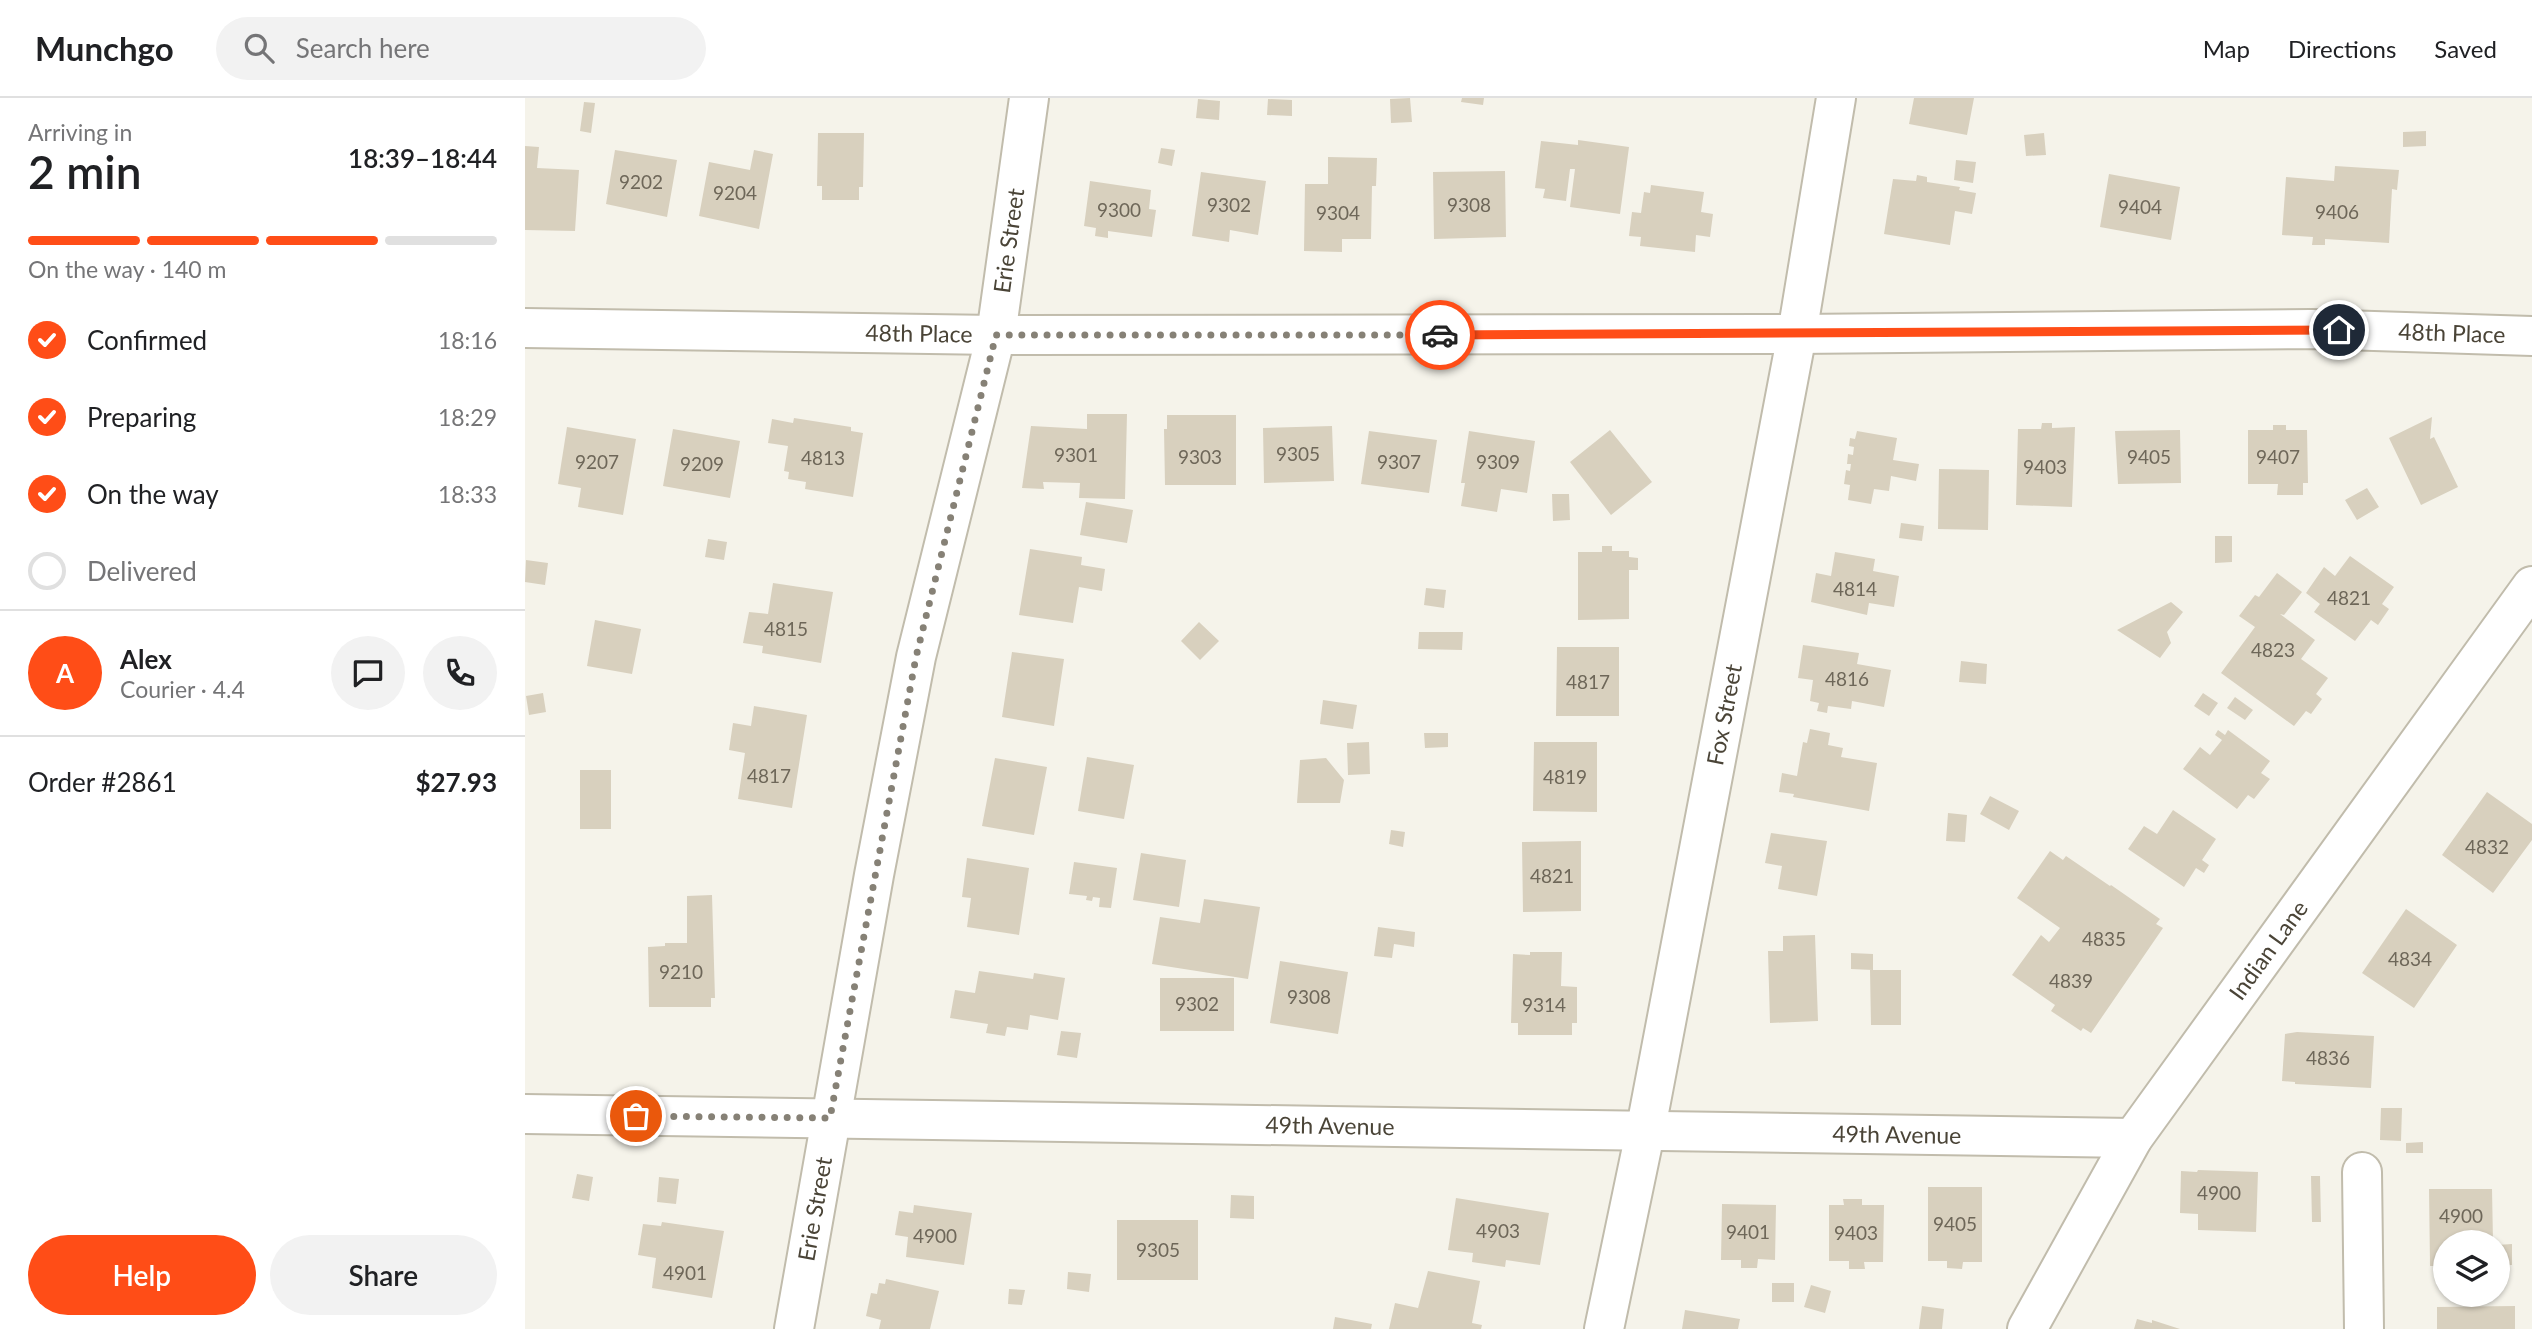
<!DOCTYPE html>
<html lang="en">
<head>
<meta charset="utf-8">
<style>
  :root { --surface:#fff; --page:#f2f2f2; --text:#202124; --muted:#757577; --line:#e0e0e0; --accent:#ff4d17 }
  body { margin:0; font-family:Lato,sans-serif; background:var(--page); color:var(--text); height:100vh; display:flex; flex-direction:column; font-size:26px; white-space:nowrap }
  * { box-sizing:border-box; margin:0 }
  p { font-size:23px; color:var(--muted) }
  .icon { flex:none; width:38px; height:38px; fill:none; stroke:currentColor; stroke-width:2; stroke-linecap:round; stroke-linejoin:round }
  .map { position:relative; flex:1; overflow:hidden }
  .drawer { display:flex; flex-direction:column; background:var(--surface); width:525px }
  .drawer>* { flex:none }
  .fabs { position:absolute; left:1908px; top:1132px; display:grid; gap:14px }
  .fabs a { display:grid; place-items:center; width:77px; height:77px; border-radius:50%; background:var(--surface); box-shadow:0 2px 5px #0004; font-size:35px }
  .pin { position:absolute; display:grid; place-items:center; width:60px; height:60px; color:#fff; margin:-30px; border:4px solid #fff; border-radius:50%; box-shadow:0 2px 7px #0007 }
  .courier { position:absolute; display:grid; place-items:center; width:70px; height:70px; margin:-35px; border:5px solid #ff4d17; border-radius:50%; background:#fff; color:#222; box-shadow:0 2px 9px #0007 }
  .summary em { font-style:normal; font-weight:600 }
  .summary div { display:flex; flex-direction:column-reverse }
  .summary { display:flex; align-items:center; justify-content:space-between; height:119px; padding:0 28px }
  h1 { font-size:46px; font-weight:600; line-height:52px }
  .bar { display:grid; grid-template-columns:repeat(4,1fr); gap:10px 7px; align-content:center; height:84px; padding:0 28px }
  .bar i { height:9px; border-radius:5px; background:var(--line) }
  .bar .active { background:var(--accent) }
  .bar p { grid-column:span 4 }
  .line { display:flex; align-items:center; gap:18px; padding:0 28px; border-top:2px solid var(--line) }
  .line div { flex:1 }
  .round { display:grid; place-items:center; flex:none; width:74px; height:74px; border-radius:37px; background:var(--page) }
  ol { padding:0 28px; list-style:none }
  li { display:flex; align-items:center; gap:21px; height:77px }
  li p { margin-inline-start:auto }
  li .icon { padding:7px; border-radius:50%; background:var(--accent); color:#fff; stroke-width:4 }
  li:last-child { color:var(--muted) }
  li i { width:38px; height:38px; border:4px solid var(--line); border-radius:50% }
  .button { display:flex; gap:14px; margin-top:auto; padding:14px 28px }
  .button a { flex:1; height:80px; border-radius:42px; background:var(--accent); color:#fff; font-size:28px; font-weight:600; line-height:80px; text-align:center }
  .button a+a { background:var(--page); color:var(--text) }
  header { display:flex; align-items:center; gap:42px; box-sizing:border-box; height:98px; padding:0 35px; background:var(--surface); border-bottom:2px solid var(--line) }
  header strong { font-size:33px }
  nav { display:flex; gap:38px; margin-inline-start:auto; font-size:24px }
  .search { width:490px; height:63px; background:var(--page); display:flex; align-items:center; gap:18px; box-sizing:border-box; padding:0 24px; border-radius:38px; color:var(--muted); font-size:26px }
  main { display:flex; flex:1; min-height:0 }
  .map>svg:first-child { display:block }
  .building { fill:#d8d0be }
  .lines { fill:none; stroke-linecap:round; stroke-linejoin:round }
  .minor-casing { stroke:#c1bcac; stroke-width:42 }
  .minor { stroke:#fff; stroke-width:38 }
  .done { stroke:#868176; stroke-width:7; stroke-dasharray:0 12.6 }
  .route { stroke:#ff4d17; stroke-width:9 }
  .labels { text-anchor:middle; stroke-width:7; stroke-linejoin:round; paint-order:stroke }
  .number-label { font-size:19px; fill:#6e6759 }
  .street-label { font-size:23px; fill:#4a4437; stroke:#fff }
</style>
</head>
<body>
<header>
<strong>Munchgo</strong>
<div class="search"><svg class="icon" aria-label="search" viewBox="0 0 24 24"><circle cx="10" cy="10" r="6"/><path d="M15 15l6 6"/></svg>Search here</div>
<nav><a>Map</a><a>Directions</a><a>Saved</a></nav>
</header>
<main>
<section class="drawer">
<div class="summary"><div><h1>2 min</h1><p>Arriving in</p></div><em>18:39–18:44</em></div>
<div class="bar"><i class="active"></i><i class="active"></i><i class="active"></i><i></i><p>On the way · 140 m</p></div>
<ol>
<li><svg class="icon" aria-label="check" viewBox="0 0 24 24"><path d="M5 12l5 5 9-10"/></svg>Confirmed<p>18:16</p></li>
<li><svg class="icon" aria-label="check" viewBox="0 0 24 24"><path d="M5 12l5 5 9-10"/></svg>Preparing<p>18:29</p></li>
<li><svg class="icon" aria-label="check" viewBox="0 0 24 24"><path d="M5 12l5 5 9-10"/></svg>On the way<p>18:33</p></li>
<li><i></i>Delivered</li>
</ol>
<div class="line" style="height:126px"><b class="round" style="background:var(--accent);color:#fff">A</b><div><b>Alex</b><p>Courier · 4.4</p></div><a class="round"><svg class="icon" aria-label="chat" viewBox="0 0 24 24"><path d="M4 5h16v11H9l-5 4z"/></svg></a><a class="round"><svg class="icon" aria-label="phone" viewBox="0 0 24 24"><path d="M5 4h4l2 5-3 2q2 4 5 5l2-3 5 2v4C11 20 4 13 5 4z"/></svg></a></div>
<div class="line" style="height:91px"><div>Order #2861</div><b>$27.93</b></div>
<div class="button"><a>Help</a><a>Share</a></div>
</section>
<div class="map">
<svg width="2007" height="1231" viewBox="0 0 2007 1231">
  <rect width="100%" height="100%" fill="#f5f3ea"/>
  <path class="building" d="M 885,0 L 887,24 L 866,25 L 865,1 Z
    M 937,0 L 959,0 L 958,7 L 936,4 Z
    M 1389,0 L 1449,0 L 1442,37 L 1384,26 Z
    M 673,1 L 695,3 L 694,22 L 671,20 Z
    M 743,1 L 767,2 L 767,18 L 742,17 Z
    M 59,4 L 70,5 L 66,35 L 55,33 Z
    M 1901,33 L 1901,48 L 1878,49 L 1878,34 Z
    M 293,35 L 339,35 L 338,89 L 334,89 L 334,102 L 297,102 L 297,88 L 292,88 Z
    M 1519,35 L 1521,57 L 1501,58 L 1499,37 Z
    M 1053,42 L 1104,49 L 1095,116 L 1045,109 L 1050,71 L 1045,71 L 1041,103 L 1018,100 L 1020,91 L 1010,90 L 1016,43 L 1053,47 Z
    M 0,48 L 14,49 L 12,70 L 54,72 L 50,133 L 0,132 Z
    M 636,50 L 650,52 L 647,68 L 633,65 Z
    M 90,52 L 152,62 L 142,119 L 81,106 Z
    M 229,52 L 248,56 L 234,131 L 174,118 L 184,64 L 225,72 Z
    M 803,59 L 852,60 L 851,88 L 847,88 L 846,141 L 817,141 L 817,154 L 779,153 L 780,86 L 803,86 Z
    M 1431,62 L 1451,64 L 1448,85 L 1429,82 Z
    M 1810,68 L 1874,72 L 1872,92 L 1867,91 L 1864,145 L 1800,141 L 1800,147 L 1787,147 L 1788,139 L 1757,137 L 1761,79 L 1809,83 Z
    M 980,73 L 981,139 L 909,141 L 908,74 Z
    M 676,74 L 741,83 L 733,137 L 705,132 L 704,144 L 667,138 Z
    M 1584,76 L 1655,89 L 1646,142 L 1575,129 Z
    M 1392,77 L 1402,79 L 1402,84 L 1435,89 L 1434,92 L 1451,95 L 1447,116 L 1430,113 L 1425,147 L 1359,136 L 1368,81 L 1391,83 Z
    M 565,83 L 626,92 L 624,111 L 631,112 L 627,139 L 583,133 L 583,140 L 570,138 L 571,130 L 559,128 Z
    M 1126,87 L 1179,94 L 1176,114 L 1188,116 L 1185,139 L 1171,137 L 1170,154 L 1115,148 L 1116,139 L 1104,138 L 1107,114 L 1116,115 L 1119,94 L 1125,95 Z
    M 562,316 L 602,316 L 600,401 L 554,400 L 555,385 L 518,384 L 519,391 L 497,390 L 506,328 L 562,331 Z
    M 642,317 L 711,317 L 711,387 L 640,387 L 639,331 L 642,331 Z
    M 1907,319 L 1905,341 L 1909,339 L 1933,389 L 1896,407 L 1864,340 Z
    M 269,320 L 326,329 L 326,333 L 338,335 L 328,399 L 280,391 L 281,384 L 263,381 L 264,374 L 259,373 L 263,348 L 243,345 L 247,321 L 268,325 Z
    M 1517,325 L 1527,325 L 1527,330 L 1550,329 L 1547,409 L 1491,407 L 1493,331 L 1516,331 Z
    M 1748,327 L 1761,327 L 1761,332 L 1782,332 L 1783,385 L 1778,385 L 1778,397 L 1752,397 L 1753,386 L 1723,386 L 1723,332 L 1748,332 Z
    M 807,328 L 809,383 L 739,385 L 738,330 Z
    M 42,329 L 111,341 L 98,417 L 53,409 L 56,390 L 33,386 Z
    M 148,331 L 215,343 L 205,400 L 138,388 Z
    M 1085,332 L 1127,384 L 1086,417 L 1045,364 Z
    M 1655,332 L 1656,385 L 1593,386 L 1590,333 Z
    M 844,333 L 912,342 L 904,395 L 836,386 Z
    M 944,333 L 1010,343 L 1002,395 L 976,391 L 972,414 L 936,408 L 940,385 L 936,385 Z
    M 1332,333 L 1372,340 L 1368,362 L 1394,366 L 1391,383 L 1366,378 L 1364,393 L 1349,391 L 1346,406 L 1323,402 L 1325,387 L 1319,386 L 1321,372 L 1325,373 L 1326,366 L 1322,366 L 1323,356 L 1328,357 L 1329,349 L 1324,348 L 1325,340 L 1330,341 Z
    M 1414,371 L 1464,372 L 1463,432 L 1413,431 Z
    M 1842,390 L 1854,409 L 1832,422 L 1820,402 Z
    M 1027,396 L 1044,396 L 1045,422 L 1028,423 Z
    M 561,404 L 608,412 L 602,445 L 555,437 Z
    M 1376,425 L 1399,428 L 1397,443 L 1374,440 Z
    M 1690,438 L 1707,438 L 1707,464 L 1690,465 Z
    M 183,441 L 202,444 L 199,462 L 180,459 Z
    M 1077,448 L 1087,448 L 1087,453 L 1104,453 L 1104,459 L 1113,460 L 1113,472 L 1104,472 L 1104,521 L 1053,522 L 1053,454 L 1077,454 Z
    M 505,451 L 557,459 L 556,467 L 580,471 L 577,493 L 554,489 L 548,525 L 494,517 Z
    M 1310,454 L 1350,461 L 1348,473 L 1374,478 L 1369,509 L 1344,505 L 1342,517 L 1286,504 L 1291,475 L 1306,478 Z
    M 1825,458 L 1869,489 L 1857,506 L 1864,511 L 1853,527 L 1846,522 L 1830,543 L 1789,514 L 1795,506 L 1781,495 L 1799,469 L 1810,478 Z
    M 1,462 L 23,465 L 20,487 L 0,484 Z
    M 1752,475 L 1777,494 L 1759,517 L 1755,516 L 1790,542 L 1776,561 L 1803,580 L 1791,596 L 1797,601 L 1786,616 L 1781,613 L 1769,628 L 1696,575 L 1730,529 L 1714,518 L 1730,497 L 1734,499 Z
    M 248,485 L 308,494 L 296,565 L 237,555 L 238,548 L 218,545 L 224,514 L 243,516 Z
    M 901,490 L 921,492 L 919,510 L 899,507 Z
    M 1646,504 L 1658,514 L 1642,534 L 1646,545 L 1635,560 L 1592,532 Z
    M 70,522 L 116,531 L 107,576 L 62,568 Z
    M 674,524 L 694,543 L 675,562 L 656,543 Z
    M 894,534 L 938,534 L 937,552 L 893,551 Z
    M 1278,547 L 1334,555 L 1332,566 L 1366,572 L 1359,609 L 1327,603 L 1326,611 L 1303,608 L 1302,615 L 1292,613 L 1294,605 L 1285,603 L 1288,582 L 1273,580 Z
    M 1032,549 L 1094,549 L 1094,618 L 1031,618 Z
    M 487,554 L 539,561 L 529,628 L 477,619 Z
    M 1436,563 L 1462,566 L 1461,586 L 1434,584 Z
    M 18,595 L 21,614 L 4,617 L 1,598 Z
    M 1678,595 L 1693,605 L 1684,618 L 1669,608 Z
    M 1710,599 L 1728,612 L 1720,622 L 1702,610 Z
    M 798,602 L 832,607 L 828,631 L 795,626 Z
    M 229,608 L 282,617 L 267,710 L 213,701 L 220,655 L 204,652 L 208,625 L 226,628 Z
    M 1285,631 L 1305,635 L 1303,647 L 1318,650 L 1316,659 L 1352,665 L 1344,713 L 1268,699 L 1269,696 L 1254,694 L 1257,675 L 1272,678 L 1278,644 L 1282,645 Z
    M 1693,632 L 1700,637 L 1703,632 L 1745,663 L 1736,675 L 1745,681 L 1729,701 L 1723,697 L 1712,711 L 1658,671 L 1675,649 L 1685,657 L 1697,642 L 1690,637 Z
    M 899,635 L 923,635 L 923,649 L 900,650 Z
    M 844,644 L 845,676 L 823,677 L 822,645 Z
    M 1009,644 L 1072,644 L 1072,714 L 1008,713 Z
    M 562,659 L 609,667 L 599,721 L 553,713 Z
    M 470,660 L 522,669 L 509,737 L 457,728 Z
    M 801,660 L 819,682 L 815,705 L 772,705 L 775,662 Z
    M 55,672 L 86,672 L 86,731 L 55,731 Z
    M 1962,694 L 2007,726 L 2007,742 L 1968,795 L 1917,757 Z
    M 1465,698 L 1494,713 L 1484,732 L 1455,716 Z
    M 1648,712 L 1691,741 L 1677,762 L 1684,767 L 1679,775 L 1671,770 L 1659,789 L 1603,751 L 1619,728 L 1632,736 Z
    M 1423,715 L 1442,717 L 1440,744 L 1421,743 Z
    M 866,732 L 880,734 L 878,749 L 864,746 Z
    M 1246,735 L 1302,743 L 1292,798 L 1253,791 L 1257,768 L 1240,765 Z
    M 1056,743 L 1056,813 L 998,814 L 997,744 Z
    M 1525,753 L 1538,762 L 1541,758 L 1585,788 L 1586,787 L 1635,821 L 1631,826 L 1638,830 L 1566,935 L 1558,930 L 1556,933 L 1526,913 L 1530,907 L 1487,877 L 1516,837 L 1524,844 L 1535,830 L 1492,800 Z
    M 616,755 L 661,762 L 654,809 L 608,802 Z
    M 442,760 L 504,770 L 494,837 L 442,829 L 446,800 L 437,799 Z
    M 549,764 L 592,770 L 586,810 L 574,809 L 575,800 L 568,799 L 567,803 L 561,802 L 562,798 L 544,796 Z
    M 187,797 L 190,900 L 186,900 L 186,909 L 124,909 L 123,849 L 140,848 L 140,845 L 162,845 L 162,798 Z
    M 679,801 L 735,809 L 723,881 L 627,866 L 635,819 L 675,825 Z
    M 1881,811 L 1932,847 L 1889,910 L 1837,875 Z
    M 853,829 L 890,834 L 889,849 L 869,846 L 867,860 L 849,858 Z
    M 1290,837 L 1293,923 L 1245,925 L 1243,853 L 1258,853 L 1258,838 Z
    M 1005,854 L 1037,854 L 1036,888 L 1052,889 L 1052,925 L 1047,925 L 1047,937 L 993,937 L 993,925 L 986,925 L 988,856 L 1005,857 Z
    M 1326,855 L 1348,856 L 1348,872 L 1326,871 Z
    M 755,863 L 823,874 L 813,936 L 745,925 Z
    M 1345,872 L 1376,872 L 1376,927 L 1346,927 Z
    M 454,873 L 508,881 L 509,875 L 540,880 L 533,922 L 505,917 L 503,932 L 482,929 L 480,938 L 461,935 L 463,926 L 425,920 L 430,892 L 450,895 Z
    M 635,880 L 709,880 L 709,933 L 635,933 Z
    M 536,933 L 556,935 L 552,960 L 532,957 Z
    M 1772,934 L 1849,938 L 1846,990 L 1770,986 L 1770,984 L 1757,983 L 1760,936 Z
    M 1856,1010 L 1877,1010 L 1876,1043 L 1855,1042 Z
    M 1898,1044 L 1898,1055 L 1881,1055 L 1881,1045 Z
    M 1673,1072 L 1733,1074 L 1731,1134 L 1673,1132 L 1673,1116 L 1655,1115 L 1656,1073 L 1672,1074 Z
    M 52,1076 L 68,1079 L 64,1103 L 47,1100 Z
    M 1786,1078 L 1795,1078 L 1796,1124 L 1787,1124 Z
    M 134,1079 L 154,1081 L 151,1106 L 132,1104 Z
    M 1403,1089 L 1457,1089 L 1457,1164 L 1438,1164 L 1437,1171 L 1422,1170 L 1422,1163 L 1403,1163 Z
    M 1904,1091 L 1967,1091 L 1968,1144 L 1920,1144 L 1920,1168 L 1905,1168 Z
    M 706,1097 L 729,1098 L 729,1121 L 705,1120 Z
    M 931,1100 L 1024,1115 L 1015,1167 L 981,1162 L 980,1169 L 947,1164 L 948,1155 L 923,1152 Z
    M 1318,1101 L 1337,1101 L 1337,1107 L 1359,1107 L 1358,1164 L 1339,1164 L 1340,1171 L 1324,1171 L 1324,1163 L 1304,1163 L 1304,1107 L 1319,1107 Z
    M 1197,1106 L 1251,1107 L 1250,1162 L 1233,1161 L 1232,1170 L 1216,1170 L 1216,1162 L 1196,1162 Z
    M 389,1107 L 447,1115 L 439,1167 L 381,1159 L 383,1139 L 370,1137 L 374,1113 L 388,1115 Z
    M 592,1122 L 673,1122 L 673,1182 L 592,1182 Z
    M 137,1124 L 199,1133 L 187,1200 L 127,1190 L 131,1160 L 113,1157 L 118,1126 L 136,1128 Z
    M 1987,1146 L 1987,1167 L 1972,1167 L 1972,1147 Z
    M 903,1173 L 955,1183 L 947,1225 L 957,1227 L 956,1231 L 864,1231 L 870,1205 L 893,1210 Z
    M 543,1174 L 566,1176 L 564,1194 L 542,1191 Z
    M 361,1181 L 414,1193 L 405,1231 L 354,1231 L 356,1222 L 341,1218 L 346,1195 L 352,1196 L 354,1185 L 360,1186 Z
    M 1247,1185 L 1269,1185 L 1269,1204 L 1247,1204 Z
    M 1286,1187 L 1306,1193 L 1300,1215 L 1279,1209 Z
    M 484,1191 L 500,1192 L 497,1207 L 483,1206 Z
    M 1397,1208 L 1419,1211 L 1417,1231 L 1394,1231 Z
    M 1990,1208 L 1990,1231 L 1912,1231 L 1912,1209 Z
    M 1160,1212 L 1215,1221 L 1213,1231 L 1157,1231 Z
    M 810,1219 L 847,1226 L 846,1231 L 808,1231 Z
    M 1612,1221 L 1627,1225 L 1627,1222 L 1655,1231 L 1609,1231 Z"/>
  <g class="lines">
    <g class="minor-casing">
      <g id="minor">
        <path id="s1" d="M 0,230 L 471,237 L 1272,236 L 1786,231 L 2007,238"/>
        <path id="s2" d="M 0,1016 C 536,1022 1072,1034 1608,1040"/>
        <path d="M 1837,1074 L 1839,1231"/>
        <path id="s3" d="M 269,1231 L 349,777 L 391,559 L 471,237 L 504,0"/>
        <path id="s4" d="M 1079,1231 L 1120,1035 L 1272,236 L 1311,0"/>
        <path id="s5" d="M 1502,1231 L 1608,1040 L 2007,488"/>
      </g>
    </g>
    <use href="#minor" class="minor"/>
  </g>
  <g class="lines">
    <path class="done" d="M 111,1018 L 305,1020 L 391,559 L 471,237 L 915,237"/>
    <path class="route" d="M 915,237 L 1814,232"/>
  </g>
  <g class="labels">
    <g class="number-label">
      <text x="116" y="91">9202</text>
      <text x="210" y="102">9204</text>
      <text x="704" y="114">9302</text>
      <text x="944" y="114">9308</text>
      <text x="1615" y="116">9404</text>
      <text x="594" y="119">9300</text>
      <text x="1812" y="121">9406</text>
      <text x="813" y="122">9304</text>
      <text x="773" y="363">9305</text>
      <text x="551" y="364">9301</text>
      <text x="675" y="366">9303</text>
      <text x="1624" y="366">9405</text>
      <text x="1753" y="366">9407</text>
      <text x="298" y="367">4813</text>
      <text x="72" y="371">9207</text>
      <text x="874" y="371">9307</text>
      <text x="973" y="371">9309</text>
      <text x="177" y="373">9209</text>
      <text x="1520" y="376">9403</text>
      <text x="1330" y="498">4814</text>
      <text x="1824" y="507">4821</text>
      <text x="261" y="538">4815</text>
      <text x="1748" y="559">4823</text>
      <text x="1322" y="588">4816</text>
      <text x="1063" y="591">4817</text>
      <text x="244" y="685">4817</text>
      <text x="1040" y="686">4819</text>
      <text x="1962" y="756">4832</text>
      <text x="1027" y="785">4821</text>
      <text x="1579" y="848">4835</text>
      <text x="1885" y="868">4834</text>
      <text x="156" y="881">9210</text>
      <text x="1546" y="890">4839</text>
      <text x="784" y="906">9308</text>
      <text x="672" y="913">9302</text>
      <text x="1019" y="914">9314</text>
      <text x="1803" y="967">4836</text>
      <text x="1694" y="1102">4900</text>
      <text x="1936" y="1125">4900</text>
      <text x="1430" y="1133">9405</text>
      <text x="973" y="1140">4903</text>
      <text x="1223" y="1141">9401</text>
      <text x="1331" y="1142">9403</text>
      <text x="410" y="1145">4900</text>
      <text x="633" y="1159">9305</text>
      <text x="160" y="1182">4901</text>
    </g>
    <g class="street-label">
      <text dy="8" stroke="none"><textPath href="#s3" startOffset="1110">Erie Street</textPath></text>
      <text dy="8" stroke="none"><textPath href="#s1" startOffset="394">48th Place</textPath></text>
      <text dy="8" stroke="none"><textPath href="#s1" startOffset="1927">48th Place</textPath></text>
      <text dy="8" stroke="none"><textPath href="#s4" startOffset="626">Fox Street</textPath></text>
      <text dy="8" stroke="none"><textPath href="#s5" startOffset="450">Indian Lane</textPath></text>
      <text dy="8" stroke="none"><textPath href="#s2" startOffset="805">49th Avenue</textPath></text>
      <text dy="8" stroke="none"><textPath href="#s2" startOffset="1372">49th Avenue</textPath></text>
      <text dy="8" stroke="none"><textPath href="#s3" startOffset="122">Erie Street</textPath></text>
    </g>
  </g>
</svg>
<div class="fabs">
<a><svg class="icon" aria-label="layers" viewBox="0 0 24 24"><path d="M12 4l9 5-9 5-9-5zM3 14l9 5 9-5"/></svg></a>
</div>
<div class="pin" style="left:111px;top:1018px;background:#ea580c"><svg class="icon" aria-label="bag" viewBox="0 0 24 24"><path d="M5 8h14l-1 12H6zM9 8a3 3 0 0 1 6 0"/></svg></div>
<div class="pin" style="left:1814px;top:232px;background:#1f2937"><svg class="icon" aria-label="home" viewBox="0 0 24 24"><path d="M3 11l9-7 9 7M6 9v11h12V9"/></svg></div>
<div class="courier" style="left:915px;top:237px"><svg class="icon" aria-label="car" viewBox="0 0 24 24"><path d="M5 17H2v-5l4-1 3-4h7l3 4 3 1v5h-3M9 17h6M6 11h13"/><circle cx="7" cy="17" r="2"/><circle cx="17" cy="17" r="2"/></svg></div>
</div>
</main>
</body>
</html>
